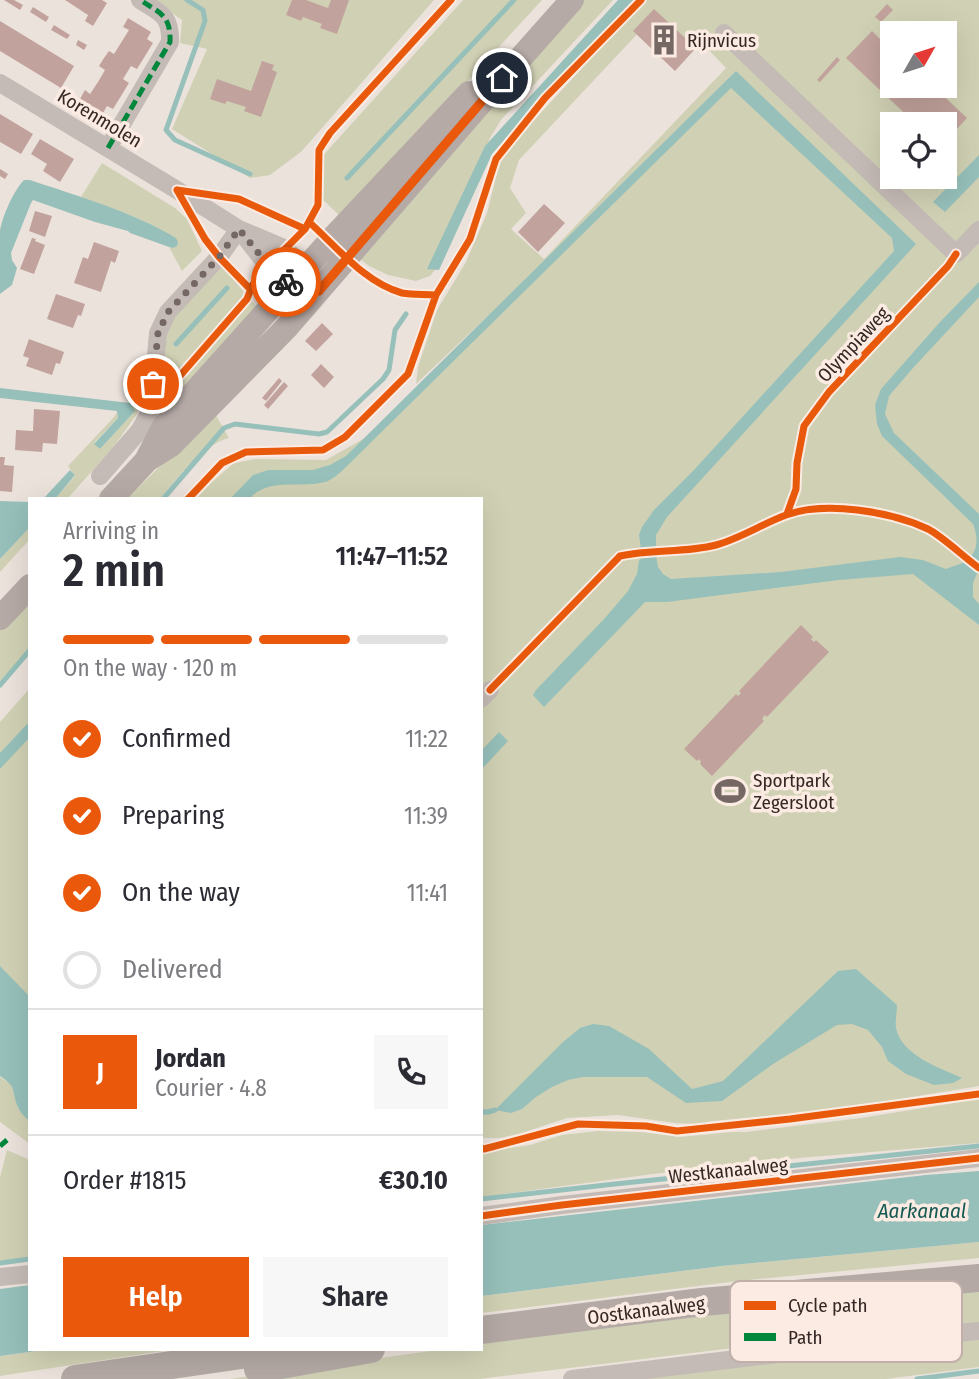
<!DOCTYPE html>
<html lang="en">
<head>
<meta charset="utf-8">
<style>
  :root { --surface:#fff; --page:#f7f7f7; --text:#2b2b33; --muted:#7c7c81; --line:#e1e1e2; --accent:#ea580c }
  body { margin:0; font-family:"Fira Sans Condensed",sans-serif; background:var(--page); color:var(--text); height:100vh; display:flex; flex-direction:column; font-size:26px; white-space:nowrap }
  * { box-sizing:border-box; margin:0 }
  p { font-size:23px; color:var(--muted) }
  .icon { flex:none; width:38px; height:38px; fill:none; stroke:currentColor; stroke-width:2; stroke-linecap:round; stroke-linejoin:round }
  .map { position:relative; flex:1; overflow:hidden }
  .sheet { position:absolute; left:28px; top:497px; width:455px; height:854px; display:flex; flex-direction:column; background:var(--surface); border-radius:0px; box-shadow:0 7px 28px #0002 }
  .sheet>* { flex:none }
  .needle { width:46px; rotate:51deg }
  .fabs { position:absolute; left:880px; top:21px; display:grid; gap:14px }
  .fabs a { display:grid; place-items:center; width:77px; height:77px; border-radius:0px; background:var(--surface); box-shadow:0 7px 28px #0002; font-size:35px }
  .pin { position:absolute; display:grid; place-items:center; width:60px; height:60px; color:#fff; margin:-30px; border:4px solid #fff; border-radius:50%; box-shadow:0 2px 7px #0007 }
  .courier { position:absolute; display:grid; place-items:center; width:70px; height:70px; margin:-35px; border:5px solid #ea580c; border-radius:50%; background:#fff; color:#222; box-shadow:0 2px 9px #0007 }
  .head em { font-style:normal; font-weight:600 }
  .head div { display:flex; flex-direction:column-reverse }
  .head { display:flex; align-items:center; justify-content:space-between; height:119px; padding:0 35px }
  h1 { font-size:46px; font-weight:600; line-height:52px }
  .bar { display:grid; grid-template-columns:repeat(4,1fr); gap:10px 7px; align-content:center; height:84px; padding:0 35px }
  .bar i { height:9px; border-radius:5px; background:var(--line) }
  .bar .on { background:var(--accent) }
  .bar p { grid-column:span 4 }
  .line { display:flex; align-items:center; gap:18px; padding:0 35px; border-top:2px solid var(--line) }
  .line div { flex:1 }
  .round { display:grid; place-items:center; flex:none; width:74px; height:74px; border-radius:0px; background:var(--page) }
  ol { padding:0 35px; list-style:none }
  li { display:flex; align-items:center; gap:21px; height:77px }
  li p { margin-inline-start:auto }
  li .icon { padding:7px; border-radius:50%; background:var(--accent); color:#fff; stroke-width:4 }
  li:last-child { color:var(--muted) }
  li i { width:38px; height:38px; border:4px solid var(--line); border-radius:50% }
  .primary-button { display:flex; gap:14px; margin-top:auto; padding:14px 35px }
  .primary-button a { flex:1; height:80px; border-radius:0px; background:var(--accent); color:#fff; font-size:28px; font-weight:600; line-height:80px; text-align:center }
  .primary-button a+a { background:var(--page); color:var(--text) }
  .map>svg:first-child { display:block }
  .green { fill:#d0d1b4; fill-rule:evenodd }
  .water { fill:#97c0ba }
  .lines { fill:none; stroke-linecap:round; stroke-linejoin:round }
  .stream { stroke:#97c0ba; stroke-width:5 }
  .building { fill:#c2a29c }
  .minor { stroke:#c5bbb6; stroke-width:18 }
  .secondary { stroke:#b6aaa6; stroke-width:24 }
  .primary { stroke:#b4a9a5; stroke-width:28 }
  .quiet { stroke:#00873e; stroke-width:5; stroke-dasharray:10 5; stroke-linecap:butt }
  .cycleway-casing { stroke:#fbebe2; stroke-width:11 }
  .cycleway { stroke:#e8590c; stroke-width:7 }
  .done { stroke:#756864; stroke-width:7; stroke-dasharray:0 12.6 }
  .route { stroke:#ea580c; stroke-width:9 }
  .labels { text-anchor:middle; stroke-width:7; stroke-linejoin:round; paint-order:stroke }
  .poi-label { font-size:19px; fill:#352724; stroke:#fbebe2; text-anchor:start }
  .street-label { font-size:19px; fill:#352724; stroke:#fbebe2 }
  .water-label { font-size:21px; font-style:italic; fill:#165a54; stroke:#fbebe2 }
  .key { fill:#fbebe2; stroke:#c0b0a9; stroke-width:2 }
  .key-label { font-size:19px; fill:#352724 }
</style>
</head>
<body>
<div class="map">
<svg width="979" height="1379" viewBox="0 0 979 1379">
  <rect width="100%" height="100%" fill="#ece2dc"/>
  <path class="green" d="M 153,0 L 434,0 L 301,152 L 270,175 L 250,178 L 172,129 L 207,49 L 180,43 L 182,20 Z
    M 463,0 L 542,0 L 342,218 L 317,194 L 316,174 L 319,160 Z
    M 580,0 L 613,0 L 501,120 L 490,138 L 439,265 L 430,276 L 416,281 L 388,275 L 369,266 L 351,252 Z
    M 645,0 L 979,0 L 979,1086 L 833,1110 L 713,1121 L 699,1124 L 675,1123 L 618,1115 L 567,1118 L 522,1133 L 500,1138 L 481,1138 L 481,499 L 196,499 L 212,482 L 234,463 L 256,459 L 326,460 L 381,429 L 493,311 L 416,384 L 418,367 L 437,310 L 466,262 L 487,213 L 500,161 L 525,130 ZM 657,13 L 694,50 L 701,42 L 726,68 L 544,259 L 511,229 L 526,213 L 510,188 L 519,160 ZM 892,33 L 945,33 L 945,86 L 892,86 ZM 892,124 L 945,124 L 945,177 L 892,177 Z
    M 102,163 L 175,208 L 187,219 L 202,251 L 182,271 L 169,247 L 173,248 L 176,238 L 135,217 L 81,197 Z
    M 222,266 L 261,312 L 158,421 L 161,391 L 159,337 L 186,303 Z
    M 140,390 L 137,414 L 112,449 L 67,499 L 55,499 L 75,476 L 68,466 L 115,416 L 117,411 L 118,418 L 94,443 L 100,449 L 134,412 L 130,403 Z
    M 214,412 L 229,438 C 202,445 177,478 160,499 L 127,499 Z
    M 30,527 L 30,539 L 0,572 L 0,559 Z
    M 30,598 L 30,648 L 0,681 L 0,630 Z
    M 30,688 L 30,1010 L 0,982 L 0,722 Z
    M 0,1077 L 9,1083 L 15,1091 L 18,1108 L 30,1122 L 30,1144 L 0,1122 Z
    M 979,1099 L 979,1143 L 800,1158 L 653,1174 L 481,1197 L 481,1152 L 530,1145 L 562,1135 L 598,1131 L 641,1132 L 680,1137 L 732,1132 L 746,1132 L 861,1118 Z
    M 7,1150 L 30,1160 L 30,1259 L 0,1263 L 0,1177 Z
    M 979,1242 L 979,1258 L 738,1281 L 481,1313 L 481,1296 L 722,1266 Z
    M 979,1285 L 979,1325 L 758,1345 L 479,1379 L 229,1379 L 445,1349 L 481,1349 L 481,1344 L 707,1313 Z
    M 979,1339 L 979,1367 L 886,1379 L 599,1379 L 818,1353 Z
    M 52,1349 L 176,1349 L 0,1376 L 0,1356 Z"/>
  <path class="water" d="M 618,0 L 634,0 L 527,114 L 492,154 L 439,270 L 427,269 L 485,146 Z
    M 736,71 L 916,244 L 667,517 L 656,535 L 656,555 L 658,567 L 663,574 L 671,579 L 781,572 L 900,557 L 923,560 L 946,569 C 952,566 963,564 967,560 C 979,551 978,536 973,524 L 882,436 L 877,424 L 875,405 L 881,389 L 940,322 L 979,282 L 979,297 L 913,368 L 889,396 L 885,414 L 894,433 L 979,514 L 979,569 L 973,583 L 973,597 L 979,604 L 979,625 L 913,574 L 839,580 L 667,602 L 645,602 L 544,707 L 533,695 L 536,690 L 605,618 L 628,591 L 637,574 L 639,561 L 642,557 L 639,535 L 642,527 L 654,510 L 693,471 L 894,251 L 892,238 L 731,88 L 348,465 C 342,471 333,480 325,482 C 299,489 270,476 249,499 L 230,499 L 253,475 L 268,470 L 313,470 L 330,465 L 346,456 Z
    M 979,155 L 979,177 L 945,212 L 933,202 Z
    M 24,180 L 30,180 C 80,197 131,211 176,238 L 178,242 L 177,246 L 173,248 L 169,247 L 130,233 L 128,231 L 95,222 L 33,200 L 31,203 L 11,253 L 12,260 L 17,268 L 12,285 L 0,294 C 0,274 0,252 0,231 C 2,217 14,190 24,180 Z
    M 0,388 L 130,403 L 135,411 L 100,449 L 94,444 L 118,418 L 117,411 L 0,398 Z
    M 70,470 L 75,475 L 55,499 L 43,499 Z
    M 0,501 L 30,502 L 30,527 L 0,559 Z
    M 30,721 L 30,737 L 0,769 L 0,753 Z
    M 499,732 L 508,741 L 481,770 L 481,751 Z
    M 0,966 L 30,997 L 30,1122 C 26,1118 20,1113 18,1107 C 11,1091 18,1088 0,1076 Z
    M 856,969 L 897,1005 C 897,1012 895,1021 896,1028 C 901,1055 940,1068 962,1078 L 953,1083 L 934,1085 L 906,1074 L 888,1061 L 882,1047 L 868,1030 L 852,1024 L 837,1025 L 773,1064 L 722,1101 L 686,1103 L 647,1077 L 583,1077 L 568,1080 L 552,1087 L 536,1097 L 522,1109 L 511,1113 L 495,1110 L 563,1042 L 580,1028 L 593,1024 L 609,1026 L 649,1049 L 692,1089 L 723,1081 L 838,971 Z
    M 979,1171 L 979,1242 L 722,1266 L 481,1296 L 481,1225 L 926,1175 Z
    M 30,1285 L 30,1349 L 51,1349 L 0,1356 L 0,1289 Z"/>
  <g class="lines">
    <path class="stream" d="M 187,0 L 203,10 L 205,21 L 166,130 L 175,140 L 250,174
      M 347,178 L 514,0
      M 176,344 L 227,288
      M 163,499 L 224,428 L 235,424 L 319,434 L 327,432 L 383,379 L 389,370 L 395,330 L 406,314
      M 0,685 L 30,650
      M 481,1112 L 488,1112 L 495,1110
      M 481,1199 L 615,1184 L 979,1146
      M 0,1263 L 30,1259
      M 917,1379 L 979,1371"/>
  </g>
  <path class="building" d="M 4,0 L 14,0 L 23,5 L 20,10 Z
    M 65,0 L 102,0 L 107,3 L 93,26 L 85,21 L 88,15 Z
    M 292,0 L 306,0 L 328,8 L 331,0 L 349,0 L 337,34 L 320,28 L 322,24 L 303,17 L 301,21 L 286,15 Z
    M 887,4 L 893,10 L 881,22 L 875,17 Z
    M 33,7 L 49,17 L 46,22 L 30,12 Z
    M 654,9 L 696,48 L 675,71 L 633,31 Z
    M 128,18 L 151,32 L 147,39 L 153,43 L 137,69 L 131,66 L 123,79 L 129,83 L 113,109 L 107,106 L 103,113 L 80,99 L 85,90 L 90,94 L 98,82 L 105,70 L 99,66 L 104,58 L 109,51 L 114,54 L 129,30 L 123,27 Z
    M 0,21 L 74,66 L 61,88 L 0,51 Z
    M 54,25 L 70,35 L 67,39 L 51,30 Z
    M 872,31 L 890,49 L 892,46 L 892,86 L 933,86 L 967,118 L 945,142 L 945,124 L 916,124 L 846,58 Z
    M 78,40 L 87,45 L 84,50 L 76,45 Z
    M 837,57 L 840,60 L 820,82 L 817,80 Z
    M 262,61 L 274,65 L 272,70 L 277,72 L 261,117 L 244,111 L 246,107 L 227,101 L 225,104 L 210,99 L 217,79 L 251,91 Z
    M 0,114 L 33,134 L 21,154 L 0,142 Z
    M 40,139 L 74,159 L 60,182 L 43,171 L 47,164 L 31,154 Z
    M 0,169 L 8,174 L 5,179 L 0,176 Z
    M 544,204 L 565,223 L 538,252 L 518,232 Z
    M 35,211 L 52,216 L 45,237 L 29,231 Z
    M 32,238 L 36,239 L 35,241 L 45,245 L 34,274 L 20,269 Z
    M 94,242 L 119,251 L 115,263 L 111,261 L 101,292 L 74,283 L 83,257 L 88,259 Z
    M 56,294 L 85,304 L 81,316 L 78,315 L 73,328 L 47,319 Z
    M 322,323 L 333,334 L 316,351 L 305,341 Z
    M 29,339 L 64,352 L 60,364 L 56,363 L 52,375 L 26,366 L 29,358 L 23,356 Z
    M 321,364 L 334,377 L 324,388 L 311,375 Z
    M 279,378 L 282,381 L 266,401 L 262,398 Z
    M 284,382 L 288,386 L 268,409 L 264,405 Z
    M 34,409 L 60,411 L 57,444 L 43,443 L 42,452 L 15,450 L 16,430 L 33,431 Z
    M 0,457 L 5,457 L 4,465 L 14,466 L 12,492 L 0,491 Z
    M 801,625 L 813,637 L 811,639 L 814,642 L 816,640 L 829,652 L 767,717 L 765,715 L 762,719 L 764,721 L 712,776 L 700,764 L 701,762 L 699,759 L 697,761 L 684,749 L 736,694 L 738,696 L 741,693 L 739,691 Z"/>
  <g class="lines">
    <path class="minor" d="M 724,33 L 956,254 L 979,230
      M 0,83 L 177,190 L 239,229 L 284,248 L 306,268 L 310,276
      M 108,148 L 170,42 C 171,15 160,13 140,0
      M 242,233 C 255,249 278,284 299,288
      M 100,476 L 140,430 L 151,409 L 158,333 L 168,312 L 219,257 L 239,229
      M 481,699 L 490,690
      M 481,1216 L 562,1205 L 979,1158
      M 0,1277 L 30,1274
      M 572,1379 L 925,1336 L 979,1331"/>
    <path class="secondary" d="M 147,459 L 164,426 L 330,241 L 469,93
      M 111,499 L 147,460 L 171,445 L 288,326 L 485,98 L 572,0
      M 0,618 L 30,586"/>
    <path class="primary" d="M 481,1330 L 702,1302 L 979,1278
      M 258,1369 L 371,1349
      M 75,1379 L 282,1349"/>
    <path class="quiet" d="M 108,148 L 170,42 C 171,15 160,13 140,0
      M 0,1146 L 7,1140"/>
    <g class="cycleway-casing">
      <path id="cycleway" d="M 177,190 L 239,199 L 305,229
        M 177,190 L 205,239 L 219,257 L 251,290
        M 309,222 C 337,247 365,283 402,293 C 413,295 425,294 436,295
        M 151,409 L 247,299 L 252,286 L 260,274 L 305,229 L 318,205 L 319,150 L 330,133 L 451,0
        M 188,499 L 222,463 L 246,452 L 323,450 L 345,437 L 408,374 L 436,295 L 470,239 L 496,159 L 545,98 L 641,0
        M 787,514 L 796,489 L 797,463 L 804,426 L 829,392 L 948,266 L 956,254
        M 490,690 L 620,556 C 652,549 685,553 716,545 C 741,538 762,524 786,515 C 825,501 890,511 928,529 C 942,536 965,558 979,568
        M 481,1148 L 484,1149 L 578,1124 L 646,1126 L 677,1131 L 790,1119 L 979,1094
        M 481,1216 L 562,1205 L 979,1158"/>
    </g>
    <use href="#cycleway" class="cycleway"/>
  </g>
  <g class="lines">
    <path class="done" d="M 153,384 L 158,333 L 168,312 L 219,257 L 239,229 L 268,265 L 286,282"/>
    <path class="route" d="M 286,282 L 290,286 L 319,291 L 502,78"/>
  </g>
  <defs>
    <g id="building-bare" transform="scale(2.415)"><path d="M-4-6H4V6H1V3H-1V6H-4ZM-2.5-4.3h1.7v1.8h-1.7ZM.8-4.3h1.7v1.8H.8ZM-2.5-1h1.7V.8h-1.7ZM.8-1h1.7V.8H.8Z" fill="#756864" stroke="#fbebe2" stroke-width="2.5" paint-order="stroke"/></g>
    <g id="stadium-bare" transform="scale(2.415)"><path d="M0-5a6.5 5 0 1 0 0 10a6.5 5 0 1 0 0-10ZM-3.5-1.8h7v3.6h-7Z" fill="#756864" stroke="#fbebe2" stroke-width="2.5" paint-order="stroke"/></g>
  </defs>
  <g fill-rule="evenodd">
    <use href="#building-bare" x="664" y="40"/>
    <use href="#stadium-bare" x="730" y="791"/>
  </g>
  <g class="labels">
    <g class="poi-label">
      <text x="687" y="47">Rijnvicus</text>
      <text x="753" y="787">Sportpark<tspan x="753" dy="22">Zegersloot</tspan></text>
    </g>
    <g class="street-label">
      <text transform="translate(100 118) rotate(31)" y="7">Korenmolen</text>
      <text transform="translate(853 344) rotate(-47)" y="7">Olympiaweg</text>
      <text transform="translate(728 1170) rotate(-6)" y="7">Westkanaalweg</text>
      <text transform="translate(646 1310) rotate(-7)" y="7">Oostkanaalweg</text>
    </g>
    <g class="water-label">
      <text x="922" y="1218">Aarkanaal</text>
    </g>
  </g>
  <rect x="730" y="1281" width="232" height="81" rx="10" class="key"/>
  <rect x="744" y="1301" width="32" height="9" fill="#e8590c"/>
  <rect x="744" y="1333" width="32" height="8" fill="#00873e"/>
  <g class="key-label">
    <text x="788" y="1312">Cycle path</text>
    <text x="788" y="1344">Path</text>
  </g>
</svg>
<div class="fabs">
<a><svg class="needle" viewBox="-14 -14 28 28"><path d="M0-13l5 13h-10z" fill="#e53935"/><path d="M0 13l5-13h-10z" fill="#7c7c81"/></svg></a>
<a><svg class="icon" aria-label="locate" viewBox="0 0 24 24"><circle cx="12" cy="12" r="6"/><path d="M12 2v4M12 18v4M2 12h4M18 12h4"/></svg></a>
</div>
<div class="pin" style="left:153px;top:384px;background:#ea580c"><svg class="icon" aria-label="bag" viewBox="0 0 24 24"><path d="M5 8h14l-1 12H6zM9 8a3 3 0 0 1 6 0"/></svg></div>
<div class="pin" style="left:502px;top:78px;background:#1f2937"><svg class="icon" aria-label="home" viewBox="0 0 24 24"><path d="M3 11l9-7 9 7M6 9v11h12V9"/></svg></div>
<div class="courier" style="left:286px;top:282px"><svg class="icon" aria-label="bike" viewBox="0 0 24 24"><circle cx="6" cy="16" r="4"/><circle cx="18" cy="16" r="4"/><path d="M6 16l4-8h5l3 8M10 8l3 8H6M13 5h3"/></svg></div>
<section class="sheet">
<div class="head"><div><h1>2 min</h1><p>Arriving in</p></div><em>11:47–11:52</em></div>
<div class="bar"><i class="on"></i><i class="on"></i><i class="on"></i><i></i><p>On the way · 120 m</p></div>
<ol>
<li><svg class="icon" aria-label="check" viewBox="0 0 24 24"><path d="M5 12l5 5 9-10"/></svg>Confirmed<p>11:22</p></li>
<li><svg class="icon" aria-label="check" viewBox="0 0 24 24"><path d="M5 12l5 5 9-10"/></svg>Preparing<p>11:39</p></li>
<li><svg class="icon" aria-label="check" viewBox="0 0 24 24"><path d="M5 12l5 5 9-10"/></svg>On the way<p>11:41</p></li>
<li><i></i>Delivered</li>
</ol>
<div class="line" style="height:126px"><b class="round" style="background:var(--accent);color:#fff">J</b><div><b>Jordan</b><p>Courier · 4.8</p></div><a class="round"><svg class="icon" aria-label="phone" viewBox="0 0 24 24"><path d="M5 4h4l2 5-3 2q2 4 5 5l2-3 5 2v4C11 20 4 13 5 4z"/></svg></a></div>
<div class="line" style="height:91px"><div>Order #1815</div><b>€30.10</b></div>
<div class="primary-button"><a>Help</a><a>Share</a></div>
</section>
</div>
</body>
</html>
